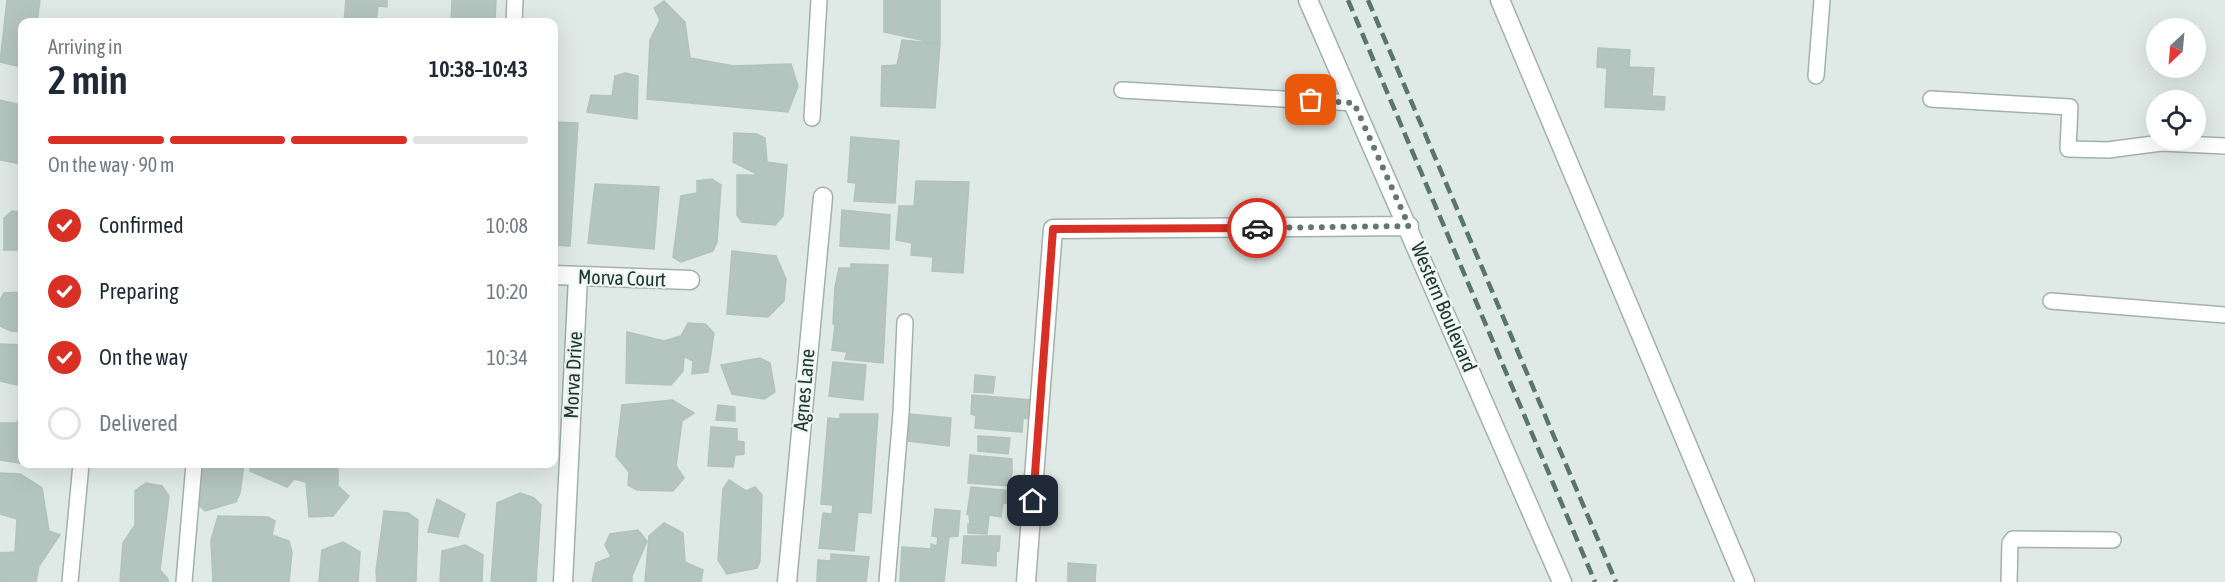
<!DOCTYPE html>
<html lang="en">
<head>
<meta charset="utf-8">
<style>
  :root { --surface:#fff; --page:#f2f2f3; --text:#1f2937; --muted:#747a83; --line:#e0e1e3; --accent:#d93025 }
  body { margin:0; font-family:"Asap Condensed",sans-serif; background:var(--page); color:var(--text); height:100vh; display:flex; flex-direction:column; font-size:22px; white-space:nowrap }
  * { box-sizing:border-box; margin:0 }
  p { font-size:20px; color:var(--muted) }
  .icon { flex:none; width:33px; height:33px; fill:none; stroke:currentColor; stroke-width:2; stroke-linecap:round; stroke-linejoin:round }
  .map { position:relative; flex:1; overflow:hidden }
  .details { position:absolute; left:18px; top:18px; width:540px; height:450px; display:flex; flex-direction:column; background:var(--surface); border-radius:12px; box-shadow:0 6px 24px #0002 }
  .details>* { flex:none }
  .needle { width:39px; rotate:206deg }
  .controls { position:absolute; left:2146px; top:18px; display:grid; gap:12px }
  .controls a { display:grid; place-items:center; width:60px; height:60px; border-radius:50%; background:var(--surface); box-shadow:0 6px 24px #0002; font-size:30px }
  .pin { position:absolute; display:grid; place-items:center; width:51px; height:51px; color:#fff; margin:-26px; border-radius:12px; box-shadow:0 3px 9px #0006 }
  .courier { position:absolute; display:grid; place-items:center; width:60px; height:60px; margin:-30px; border:4px solid #d93025; border-radius:50%; background:#fff; color:#222; box-shadow:0 2px 8px #0007 }
  .overview em { font-style:normal; font-weight:600 }
  .overview div { display:flex; flex-direction:column-reverse }
  .overview { display:flex; align-items:center; justify-content:space-between; height:102px; padding:0 30px }
  h1 { font-size:39px; font-weight:600; line-height:45px }
  .bar { display:grid; grid-template-columns:repeat(4,1fr); gap:9px 6px; align-content:center; height:72px; padding:0 30px }
  .bar i { height:8px; border-radius:4px; background:var(--line) }
  .bar .current { background:var(--accent) }
  .bar p { grid-column:span 4 }
  ol { padding:0 30px; list-style:none }
  li { display:flex; align-items:center; gap:18px; height:66px }
  li p { margin-inline-start:auto }
  li .icon { padding:6px; border-radius:50%; background:var(--accent); color:#fff; stroke-width:4 }
  li:last-child { color:var(--muted) }
  li i { width:33px; height:33px; border:3px solid var(--line); border-radius:50% }
  .map>svg:first-child { display:block }
  .building { fill:#b4c4be; stroke:#b1c3bc; stroke-width:1.5 }
  .lines { fill:none; stroke-linecap:round; stroke-linejoin:round }
  .service-casing { stroke:#a2b1ac; stroke-width:18 }
  .minor-casing { stroke:#a2b1ac; stroke-width:21 }
  .service { stroke:#fff; stroke-width:15 }
  .minor { stroke:#fff; stroke-width:18 }
  .rail { stroke:#5a756f; stroke-width:4.5; stroke-dasharray:12 6; stroke-linecap:butt }
  .done { stroke:#637771; stroke-width:6; stroke-dasharray:0 10.8 }
  .route { stroke:#d93025; stroke-width:8 }
  .labels { text-anchor:middle; stroke-width:4.5; stroke-linejoin:round; paint-order:stroke }
  .street-label { font-size:20px; fill:#203933; stroke:#eff6f3 }
</style>
</head>
<body>
<div class="map">
<svg width="2225" height="582" viewBox="0 0 2225 582">
  <rect width="100%" height="100%" fill="#dfe9e5"/>
  <path class="building" d="M 7,0 L 40,0 L 37,22 L 22,22 L 22,67 L 0,62 Z
    M 346,0 L 387,0 L 387,7 L 378,6 L 376,22 L 344,22 Z
    M 452,0 L 496,0 L 495,22 L 451,22 Z
    M 884,0 L 940,0 L 940,44 L 884,32 Z
    M 664,1 L 685,22 L 690,58 L 734,66 L 791,64 L 798,86 L 788,112 L 647,99 L 650,40 L 660,20 L 654,8 Z
    M 902,40 L 940,44 L 935,108 L 881,106 L 882,66 L 897,65 Z
    M 1598,48 L 1630,50 L 1629,67 L 1654,68 L 1652,96 L 1665,97 L 1664,110 L 1605,107 L 1607,68 L 1597,67 Z
    M 625,73 L 638,76 L 637,119 L 587,112 L 591,95 L 612,96 L 615,76 Z
    M 0,100 L 21,105 L 22,102 L 22,164 L 0,160 Z
    M 554,122 L 578,123 L 570,246 L 554,245 Z
    M 734,133 L 757,134 L 765,138 L 767,162 L 787,165 L 783,216 L 775,225 L 742,222 L 737,215 L 737,175 L 759,175 L 733,162 Z
    M 851,137 L 899,141 L 895,203 L 854,201 L 856,183 L 848,182 Z
    M 712,179 L 721,185 L 717,242 L 713,251 L 681,262 L 673,257 L 681,196 L 697,193 L 697,181 Z
    M 916,181 L 969,182 L 963,273 L 932,271 L 933,257 L 911,255 L 912,243 L 896,240 L 899,206 L 914,206 Z
    M 595,184 L 659,187 L 654,249 L 588,243 Z
    M 842,210 L 890,215 L 889,249 L 840,246 Z
    M 12,211 L 22,212 L 22,250 L 4,250 L 4,218 Z
    M 732,251 L 776,256 L 786,279 L 784,301 L 768,317 L 727,314 Z
    M 851,264 L 888,265 L 883,363 L 845,359 L 847,352 L 832,350 L 835,325 L 833,324 L 835,287 L 839,268 L 851,268 Z
    M 22,292 L 22,332 L 11,331 L 0,326 L 0,300 L 4,293 Z
    M 688,323 L 705,324 L 714,333 L 708,372 L 692,374 L 693,361 L 684,356 L 683,371 L 671,385 L 626,383 L 627,332 L 664,341 L 681,336 Z
    M 0,344 L 22,345 L 22,386 L 0,381 Z
    M 760,358 L 770,363 L 775,392 L 764,399 L 732,394 L 721,365 Z
    M 833,362 L 866,365 L 863,400 L 829,396 Z
    M 975,375 L 995,377 L 993,393 L 974,392 Z
    M 972,395 L 1032,400 L 1029,419 L 1023,418 L 1022,432 L 975,428 L 976,416 L 971,414 Z
    M 672,400 L 694,413 L 682,421 L 676,466 L 684,478 L 673,491 L 637,490 L 628,485 L 629,472 L 616,456 L 622,405 Z
    M 718,405 L 735,407 L 735,421 L 716,420 Z
    M 22,408 L 22,464 L 38,464 L 37,466 L 0,460 L 0,423 L 17,423 Z
    M 840,414 L 878,414 L 871,513 L 858,512 L 854,551 L 819,548 L 823,513 L 832,514 L 833,505 L 821,504 L 828,418 L 840,419 Z
    M 909,414 L 951,418 L 949,446 L 908,441 Z
    M 711,427 L 737,429 L 737,441 L 744,442 L 744,454 L 735,455 L 733,467 L 708,466 Z
    M 978,436 L 1010,438 L 1008,454 L 978,451 Z
    M 970,455 L 1012,459 L 1012,473 L 1009,486 L 968,483 Z
    M 199,464 L 244,464 L 240,493 L 236,502 L 205,511 L 195,501 Z
    M 250,464 L 338,464 L 338,486 L 349,496 L 333,516 L 309,517 L 306,482 L 294,479 L 287,487 L 250,471 Z
    M 0,473 L 20,474 L 42,488 L 49,531 L 60,535 L 39,566 L 36,582 L 0,582 L 0,553 L 15,552 L 17,519 L 0,514 Z
    M 729,480 L 746,491 L 755,487 L 762,495 L 760,561 L 757,568 L 727,574 L 718,560 L 723,489 Z
    M 146,483 L 162,486 L 169,496 L 160,570 L 168,579 L 168,582 L 120,582 L 123,543 L 135,525 L 135,491 Z
    M 971,487 L 1012,491 L 1011,504 L 1003,503 L 1001,517 L 989,515 L 987,534 L 968,533 L 968,524 L 970,524 L 969,515 L 967,514 Z
    M 520,493 L 534,498 L 541,505 L 536,582 L 491,582 L 497,503 Z
    M 437,499 L 465,514 L 458,537 L 428,532 Z
    M 935,509 L 960,511 L 958,536 L 949,537 L 944,582 L 900,582 L 902,547 L 931,549 L 931,544 L 937,546 L 938,537 L 932,536 Z
    M 384,511 L 408,513 L 418,520 L 416,582 L 377,582 L 376,571 Z
    M 218,516 L 268,517 L 275,521 L 272,535 L 289,541 L 292,552 L 289,582 L 213,582 L 211,540 Z
    M 664,523 L 683,533 L 685,562 L 703,570 L 701,582 L 645,582 L 649,536 Z
    M 638,530 L 647,541 L 632,576 L 632,582 L 592,582 L 596,563 L 611,557 L 605,545 L 610,534 Z
    M 964,536 L 1000,536 L 999,551 L 996,552 L 996,566 L 962,563 Z
    M 343,542 L 360,552 L 358,582 L 319,582 L 322,550 Z
    M 465,545 L 483,555 L 482,582 L 440,582 L 442,551 Z
    M 831,554 L 869,557 L 866,582 L 817,582 L 818,560 L 831,561 Z
    M 1068,563 L 1096,565 L 1095,582 L 1068,582 Z"/>
  <g class="lines">
    <g class="service-casing">
      <path id="service" d="M 514,22 L 515,0
        M 1816,76 L 1822,0
        M 1122,90 L 1354,103
        M 1931,99 L 2070,107 L 2068,149 L 2108,150 L 2161,143 L 2225,146
        M 812,118 L 819,0
        M 2051,301 L 2225,315
        M 70,582 L 81,464
        M 184,582 L 194,464
        M 887,582 L 901,413 L 905,322
        M 2009,582 L 2010,543 L 2013,539 L 2113,540"/>
    </g>
    <g class="minor-casing">
      <path id="minor" d="M 1308,0 L 1562,582
        M 1500,0 L 1745,582
        M 554,275 L 690,280
        M 563,582 L 578,277
        M 787,582 L 823,197
        M 1026,582 L 1053,229 L 1409,226"/>
    </g>
    <use href="#service" class="service"/>
    <use href="#minor" class="minor"/>
    <path class="rail" d="M 1348,0 L 1595,582
      M 1368,0 L 1616,582"/>
  </g>
  <g class="lines">
    <path class="done" d="M 1257,228 L 1409,226 L 1354,103 L 1311,100"/>
    <path class="route" d="M 1033,501 L 1053,229 L 1257,228"/>
  </g>
  <g class="labels">
    <g class="street-label">
      <text transform="translate(622 278) rotate(2)" y="7">Morva Court</text>
      <text transform="translate(1444 307) rotate(67)" y="7">Western Boulevard</text>
      <text transform="translate(573 375) rotate(-87)" y="7">Morva Drive</text>
      <text transform="translate(804 390) rotate(-85)" y="7">Agnes Lane</text>
    </g>
  </g>
</svg>
<div class="controls">
<a><svg class="needle" viewBox="-14 -14 28 28"><path d="M0-13l5 13h-10z" fill="#e53935"/><path d="M0 13l5-13h-10z" fill="#747a83"/></svg></a>
<a><svg class="icon" aria-label="locate" viewBox="0 0 24 24"><circle cx="12" cy="12" r="6"/><path d="M12 2v4M12 18v4M2 12h4M18 12h4"/></svg></a>
</div>
<div class="pin" style="left:1311px;top:100px;background:#ea580c"><svg class="icon" aria-label="bag" viewBox="0 0 24 24"><path d="M5 8h14l-1 12H6zM9 8a3 3 0 0 1 6 0"/></svg></div>
<div class="pin" style="left:1033px;top:501px;background:#1f2937"><svg class="icon" aria-label="home" viewBox="0 0 24 24"><path d="M3 11l9-7 9 7M6 9v11h12V9"/></svg></div>
<div class="courier" style="left:1257px;top:228px"><svg class="icon" aria-label="car" viewBox="0 0 24 24"><path d="M5 17H2v-5l4-1 3-4h7l3 4 3 1v5h-3M9 17h6M6 11h13"/><circle cx="7" cy="17" r="2"/><circle cx="17" cy="17" r="2"/></svg></div>
<section class="details">
<div class="overview"><div><h1>2 min</h1><p>Arriving in</p></div><em>10:38–10:43</em></div>
<div class="bar"><i class="current"></i><i class="current"></i><i class="current"></i><i></i><p>On the way · 90 m</p></div>
<ol>
<li><svg class="icon" aria-label="check" viewBox="0 0 24 24"><path d="M5 12l5 5 9-10"/></svg>Confirmed<p>10:08</p></li>
<li><svg class="icon" aria-label="check" viewBox="0 0 24 24"><path d="M5 12l5 5 9-10"/></svg>Preparing<p>10:20</p></li>
<li><svg class="icon" aria-label="check" viewBox="0 0 24 24"><path d="M5 12l5 5 9-10"/></svg>On the way<p>10:34</p></li>
<li><i></i>Delivered</li>
</ol>
</section>
</div>
</body>
</html>
